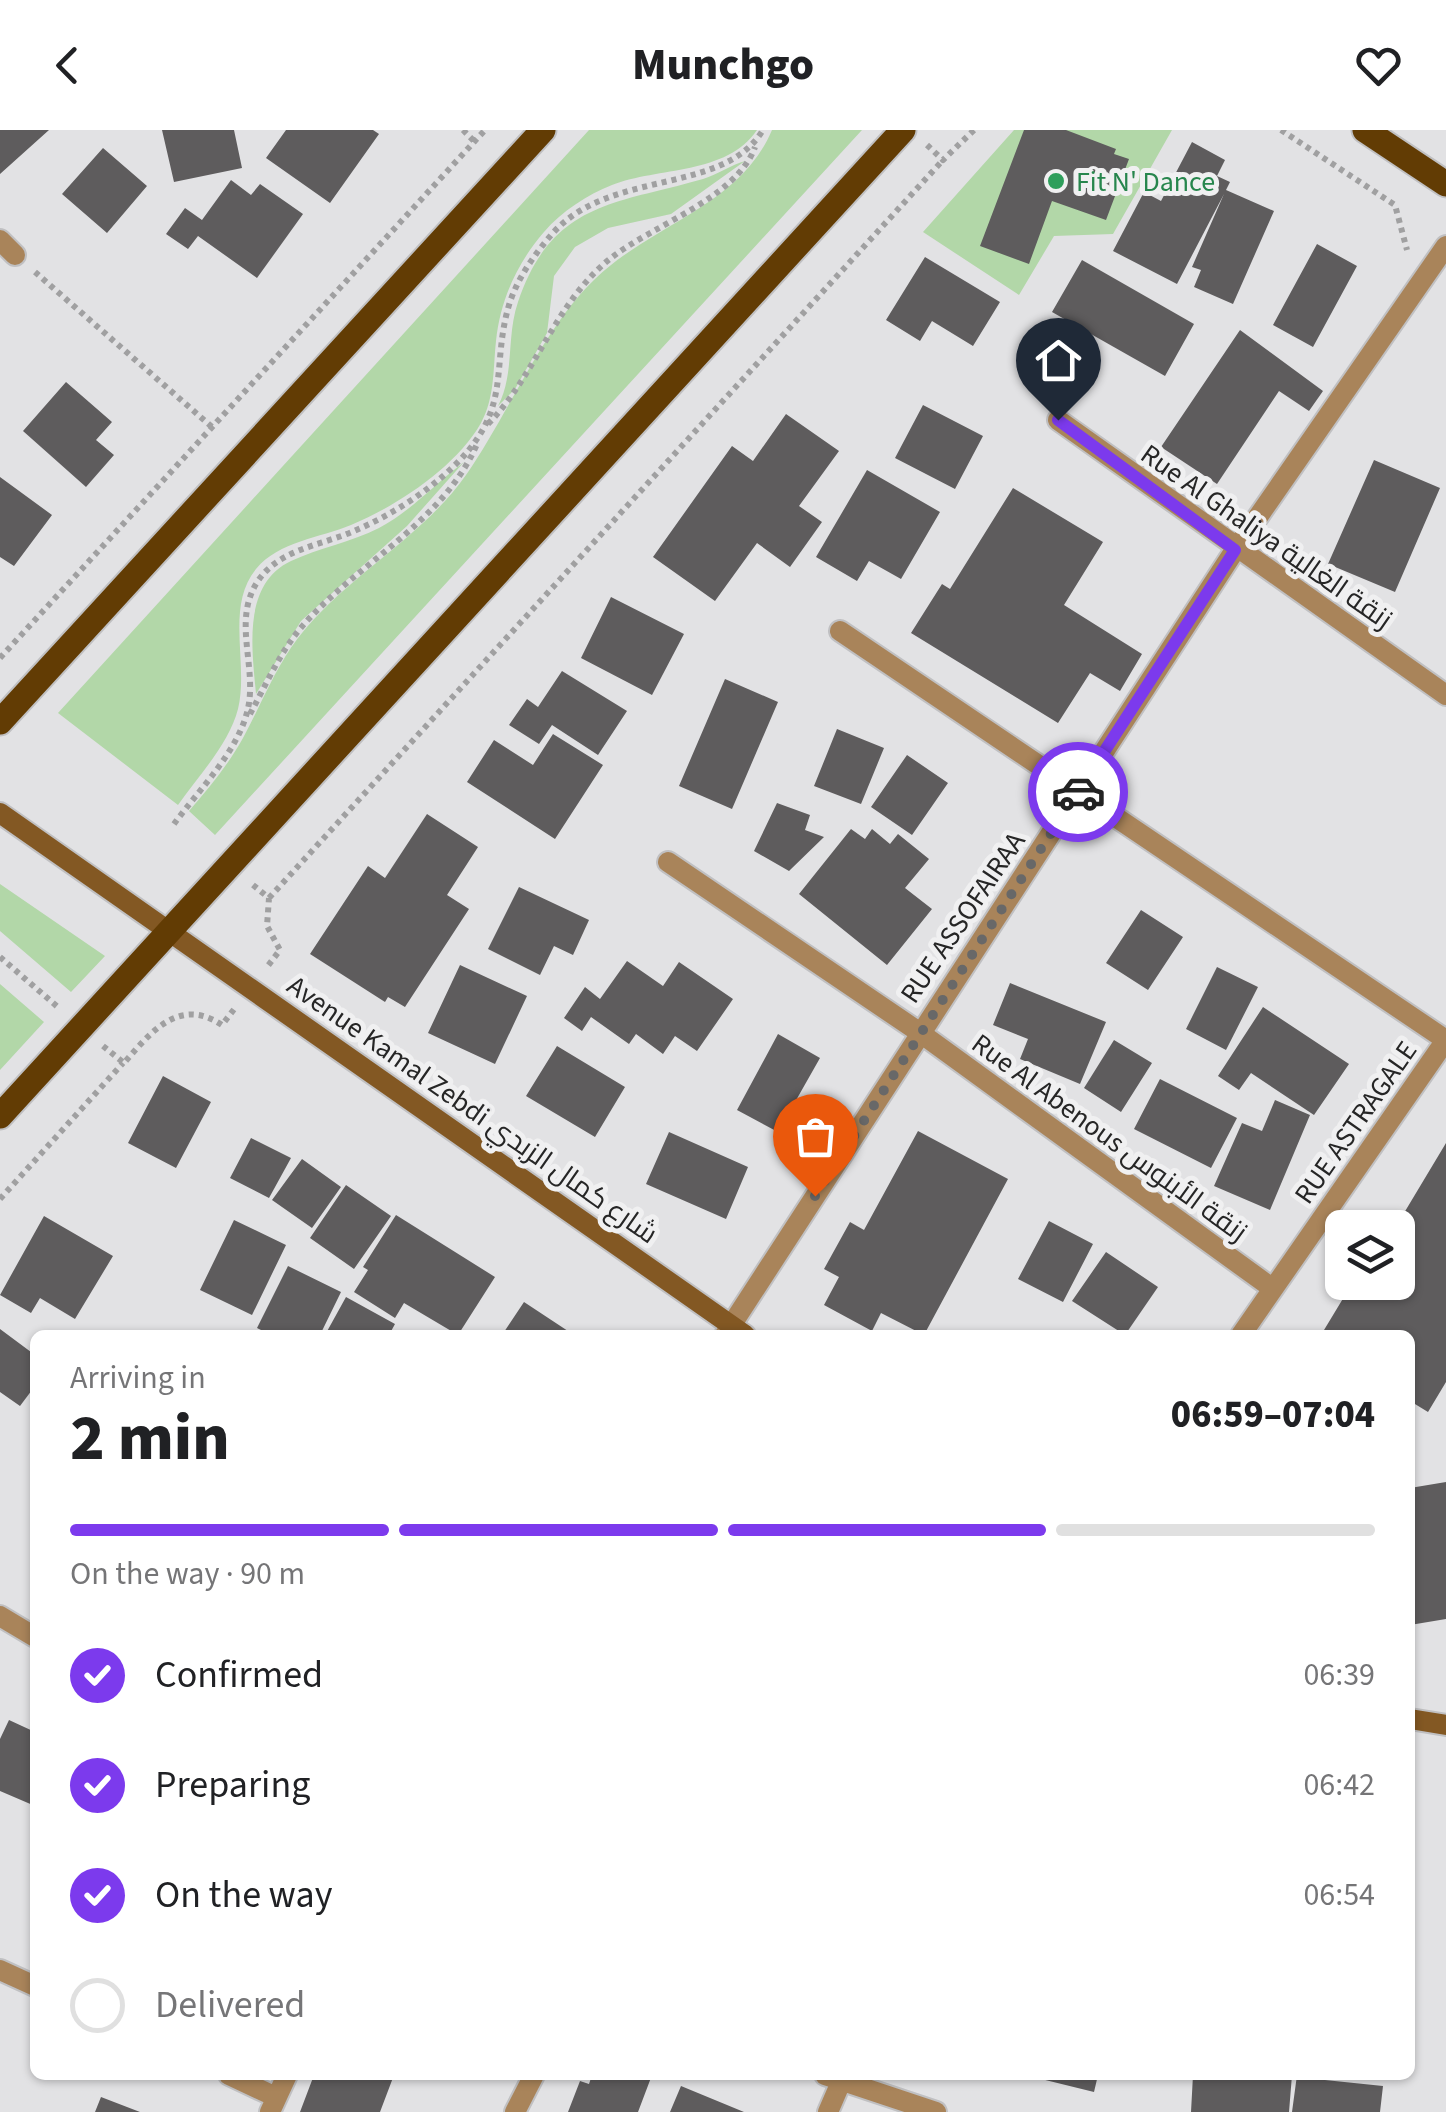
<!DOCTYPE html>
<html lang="en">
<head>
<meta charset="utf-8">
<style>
  :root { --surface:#fff; --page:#f6f6f6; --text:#202124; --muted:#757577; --line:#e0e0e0; --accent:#7c3aed }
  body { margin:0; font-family:"Source Sans 3",Cairo,sans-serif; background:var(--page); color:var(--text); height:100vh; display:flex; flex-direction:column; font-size:38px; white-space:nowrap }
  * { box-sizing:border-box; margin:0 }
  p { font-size:32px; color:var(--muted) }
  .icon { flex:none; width:55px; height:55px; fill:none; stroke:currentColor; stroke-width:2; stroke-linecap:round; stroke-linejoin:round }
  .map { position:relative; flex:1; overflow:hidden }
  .side { position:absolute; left:30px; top:1200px; width:1385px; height:750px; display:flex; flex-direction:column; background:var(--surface); border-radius:15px; box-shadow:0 2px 8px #0004 }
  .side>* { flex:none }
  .controls { position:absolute; left:1325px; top:1080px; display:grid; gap:20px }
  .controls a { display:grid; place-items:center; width:90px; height:90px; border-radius:15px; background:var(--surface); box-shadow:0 2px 8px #0004; font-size:50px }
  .pin { position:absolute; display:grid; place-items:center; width:85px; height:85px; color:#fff; margin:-102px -42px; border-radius:50% 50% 50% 0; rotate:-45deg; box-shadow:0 0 10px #0007 }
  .pin .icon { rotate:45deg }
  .courier { position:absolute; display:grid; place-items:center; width:100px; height:100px; margin:-50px; border:8px solid #7c3aed; border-radius:50%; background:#fff; color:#222; box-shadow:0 2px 12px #0007 }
  .summary em { font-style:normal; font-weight:800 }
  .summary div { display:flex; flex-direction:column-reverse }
  .summary { display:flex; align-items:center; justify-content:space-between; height:170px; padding:0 40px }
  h1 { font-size:65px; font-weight:800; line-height:75px }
  .bar { display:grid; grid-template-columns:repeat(4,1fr); gap:15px 10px; align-content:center; height:120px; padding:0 40px }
  .bar i { height:12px; border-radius:8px; background:var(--line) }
  .bar .on { background:var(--accent) }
  .bar p { grid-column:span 4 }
  ol { padding:0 40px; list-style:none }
  li { display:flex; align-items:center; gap:30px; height:110px }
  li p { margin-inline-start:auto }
  li .icon { padding:10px; border-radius:50%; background:var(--accent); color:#fff; stroke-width:4 }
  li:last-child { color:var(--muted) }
  li i { width:55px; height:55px; border:5px solid var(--line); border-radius:50% }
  header { display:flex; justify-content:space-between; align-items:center; height:130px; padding:0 40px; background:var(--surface); font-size:45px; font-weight:800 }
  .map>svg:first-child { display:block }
  .green { fill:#b2d7a8 }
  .building { fill:#5e5c5d }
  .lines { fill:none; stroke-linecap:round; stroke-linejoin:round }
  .street-casing { stroke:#c0c0c2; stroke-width:24 }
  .secondary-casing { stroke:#c0c0c2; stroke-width:24 }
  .primary-casing { stroke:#c0c0c2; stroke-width:29 }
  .path { stroke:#a0a0a1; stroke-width:6; stroke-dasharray:5 5; stroke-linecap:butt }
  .street { stroke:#a9845a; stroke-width:20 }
  .secondary { stroke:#835823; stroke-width:20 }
  .primary { stroke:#623c04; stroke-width:25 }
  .done { stroke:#686868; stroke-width:10; stroke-dasharray:0 18 }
  .route { stroke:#7c3aed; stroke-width:12 }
  .leisure-dot { fill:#2e9e5b; stroke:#f0f0f1; stroke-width:4 }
  .labels { text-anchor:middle; stroke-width:10; stroke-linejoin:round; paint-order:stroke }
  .leisure-label { font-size:28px; fill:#27864d; stroke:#f0f0f1; text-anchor:start }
  .street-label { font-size:28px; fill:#262626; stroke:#f0f0f1 }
</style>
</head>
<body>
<header><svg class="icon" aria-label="back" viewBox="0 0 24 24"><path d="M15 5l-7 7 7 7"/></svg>Munchgo<svg class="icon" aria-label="heart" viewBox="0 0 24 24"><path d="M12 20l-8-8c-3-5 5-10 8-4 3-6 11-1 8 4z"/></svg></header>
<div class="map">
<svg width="1446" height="1982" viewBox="0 0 1446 1982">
  <rect width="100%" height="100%" fill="#e2e2e4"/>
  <path class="green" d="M 589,0 L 757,0 C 727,45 658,37 612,55 C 587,65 562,81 544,102 C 517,133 500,171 496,211 C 493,239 495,267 481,293 C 456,337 397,376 351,395 C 320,408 279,411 256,439 C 225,477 249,534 238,579 C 229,614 199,645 178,675 L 58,583 Z
    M 772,0 L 862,0 L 215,705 L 189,681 C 209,658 228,635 243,608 C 261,575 275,538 298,508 C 346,446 421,409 466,345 C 508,285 543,198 595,149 C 650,95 740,76 772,0 Z
    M 1014,0 L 1172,0 L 1113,104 L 1054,106 L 1019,165 L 923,102 Z
    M 745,31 L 671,84 L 608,98 L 575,117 L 554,146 L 547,203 L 515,259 L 498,276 C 515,243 506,207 518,172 C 552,71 617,74 703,49 C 718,44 731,35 745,31 Z
    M 464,332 L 407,396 L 301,491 L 256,564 C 252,519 242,454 291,431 C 319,418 351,412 379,398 C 411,381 436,353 464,332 Z
    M 0,754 L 105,826 L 71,862 L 0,801 Z
    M 0,854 L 44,892 L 0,940 Z"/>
  <path class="building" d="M 0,0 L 49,0 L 0,44 Z
    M 162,0 L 234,0 L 242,38 L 174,52 Z
    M 286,0 L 373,0 L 379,4 L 330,73 L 266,28 Z
    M 1024,0 L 1066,0 L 1116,19 L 1114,24 L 1129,29 L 1106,90 L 1052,71 L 1029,134 L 980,116 Z
    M 1192,12 L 1225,30 L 1217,46 L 1230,52 L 1226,60 L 1274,81 L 1233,174 L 1194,157 L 1201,140 L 1192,137 L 1224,64 L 1177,154 L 1113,121 L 1144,62 L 1161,71 Z
    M 103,18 L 147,56 L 107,103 L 62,64 Z
    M 231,50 L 251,65 L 260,54 L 303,84 L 257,148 L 198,106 L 188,119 L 166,104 L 185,78 L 202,90 Z
    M 1317,114 L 1357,136 L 1313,217 L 1273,195 Z
    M 925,127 L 1000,172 L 973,216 L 932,191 L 920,211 L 886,190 Z
    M 1082,130 L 1194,194 L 1165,246 L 1052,182 Z
    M 1240,200 L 1323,261 L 1309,281 L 1279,261 L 1217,354 L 1161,317 Z
    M 66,252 L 112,292 L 96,310 L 114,325 L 86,357 L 23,301 Z
    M 923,275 L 983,306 L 955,359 L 895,328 Z
    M 786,284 L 839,321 L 799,376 L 822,392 L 790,437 L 757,413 L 715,471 L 653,427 L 732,316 L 753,331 Z
    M 1374,330 L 1440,358 L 1395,462 L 1328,434 Z
    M 867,340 L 940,382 L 901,449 L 869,431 L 857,451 L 816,427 Z
    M 0,347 L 52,385 L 14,436 L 0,427 Z
    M 1013,358 L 1103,412 L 1064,475 L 1142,524 L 1120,561 L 1090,543 L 1058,593 L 911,503 L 942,454 L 950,459 Z
    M 611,467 L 684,504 L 652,565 L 581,528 Z
    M 562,541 L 627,581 L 598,625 L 552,595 L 539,614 L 509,595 L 527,569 L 538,577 Z
    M 725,549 L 778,572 L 732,679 L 679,656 Z
    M 837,599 L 884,618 L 861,674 L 814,656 Z
    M 553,604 L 603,635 L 555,709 L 467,652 L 494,610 L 533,635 Z
    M 907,625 L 948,653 L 912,705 L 871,677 Z
    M 777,673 L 810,685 L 805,700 L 824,707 L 789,741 L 754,721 Z
    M 427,684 L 478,717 L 447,765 L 469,779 L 405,877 L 388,867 L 385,872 L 310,824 L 368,736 L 385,748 Z
    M 851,699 L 865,709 L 872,699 L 890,714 L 898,704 L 929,729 L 905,758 L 932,779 L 887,835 L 799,764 Z
    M 519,757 L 589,790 L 573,825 L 554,816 L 540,845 L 488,819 Z
    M 1141,780 L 1183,807 L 1148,860 L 1106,833 Z
    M 627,831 L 663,856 L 679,832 L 733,869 L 697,921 L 675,906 L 663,924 L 636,904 L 629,914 L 591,887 L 582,901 L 564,888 L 585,857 L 600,869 Z
    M 460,835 L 527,866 L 495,934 L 428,903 Z
    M 1217,837 L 1258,857 L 1226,920 L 1186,899 Z
    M 1010,853 L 1106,892 L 1080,954 L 1020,929 L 1028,909 L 993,895 Z
    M 1263,877 L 1349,934 L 1314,985 L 1251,943 L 1239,960 L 1218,946 Z
    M 778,904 L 820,928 L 778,1002 L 737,980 Z
    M 1114,910 L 1152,933 L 1121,982 L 1084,958 Z
    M 557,916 L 625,957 L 595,1007 L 526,966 Z
    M 163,946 L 211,972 L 176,1038 L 128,1013 Z
    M 1160,949 L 1237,988 L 1211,1038 L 1134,999 Z
    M 1275,970 L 1310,985 L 1270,1080 L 1214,1056 L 1242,993 L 1262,1001 Z
    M 918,1001 L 1008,1049 L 924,1205 L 881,1183 L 872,1201 L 824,1175 L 839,1147 L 824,1139 L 850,1092 L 864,1100 Z
    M 669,1002 L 748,1037 L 726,1089 L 646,1054 Z
    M 251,1008 L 291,1028 L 269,1068 L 230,1048 Z
    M 1446,1013 L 1446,1252 L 1428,1282 L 1410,1271 L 1410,1205 L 1321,1205 L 1353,1152 L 1398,1152 L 1395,1098 Z
    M 302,1029 L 341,1057 L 312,1098 L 272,1070 Z
    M 346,1055 L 391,1086 L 354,1139 L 310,1108 Z
    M 396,1085 L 495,1147 L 458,1205 L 404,1173 L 395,1188 L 354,1162 L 368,1140 L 363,1137 Z
    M 44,1086 L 113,1126 L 75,1189 L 40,1168 L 31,1183 L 0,1165 Z
    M 234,1090 L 286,1115 L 252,1185 L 200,1160 Z
    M 1049,1091 L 1093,1114 L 1063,1172 L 1018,1149 Z
    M 1106,1122 L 1158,1157 L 1125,1205 L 1072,1171 Z
    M 288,1136 L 341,1162 L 320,1205 L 271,1205 L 257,1198 Z
    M 346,1167 L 395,1194 L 389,1205 L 325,1205 Z
    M 524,1172 L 574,1205 L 502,1205 Z
    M 0,1199 L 35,1225 L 35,1256 L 20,1276 L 0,1262 Z
    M 1446,1352 L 1446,1489 L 1410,1495 L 1410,1358 Z
    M 9,1590 L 35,1602 L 35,1676 L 0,1661 L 0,1609 Z
    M 314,1945 L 394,1945 L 380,1982 L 300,1982 Z
    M 592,1945 L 652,1945 L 638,1982 L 568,1982 L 580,1951 L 589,1954 Z
    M 1025,1945 L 1098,1945 L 1094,1962 Z
    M 1193,1945 L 1292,1945 L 1289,1982 L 1191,1982 Z
    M 1297,1945 L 1326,1945 L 1325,1950 L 1383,1956 L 1380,1982 L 1292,1982 Z
    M 681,1956 L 744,1982 L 670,1982 Z
    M 101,1967 L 140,1982 L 95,1982 Z"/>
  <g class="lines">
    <g class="street-casing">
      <path id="street" d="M 0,110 L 15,125
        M 1058,290 L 1446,565
        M 840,501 L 1446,910
        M 668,732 L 919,902 L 1272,1158
        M 725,1205 L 1235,420 L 1446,116
        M 1241,1205 L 1446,910
        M 0,1486 L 35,1507
        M 0,1840 L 35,1856
        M 229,1945 L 276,1967
        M 825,1945 L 936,1982
        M 270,1982 L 287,1945
        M 515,1982 L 534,1945
        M 828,1982 L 844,1945"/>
    </g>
    <g class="secondary-casing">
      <path id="secondary" d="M 0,683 L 745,1205
        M 1410,1589 L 1446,1595"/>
    </g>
    <g class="primary-casing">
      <path id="primary" d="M 1365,0 L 1446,54
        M 0,592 L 543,0
        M 0,986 L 903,0"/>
    </g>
    <path class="path" d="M 463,0 L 475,12
      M 1281,0 L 1395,75 L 1407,120
      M 927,15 L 943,30 L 974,0
      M 35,142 L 212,297
      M 488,294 C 537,244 555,172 611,128 C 651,96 737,68 755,17
      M 0,528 L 485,0
      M 250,584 C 267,553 281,519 306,492 C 360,432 444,391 477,314
      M 174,694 C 200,658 242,618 249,573 C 255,533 234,491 256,454 C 277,419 320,416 354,401 C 392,385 431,360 460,330 C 512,275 491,236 509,175 C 517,149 534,125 552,104 C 610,38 723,66 763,0
      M 253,755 L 269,768 L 267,796 L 280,820 L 267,837
      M 269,768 L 943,30
      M 0,827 L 60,879
      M 103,916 L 124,933 C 150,903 179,866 222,895 L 235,878
      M 0,1069 L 123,933"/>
    <use href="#street" class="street"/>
    <use href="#secondary" class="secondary"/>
    <use href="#primary" class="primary"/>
  </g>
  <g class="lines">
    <path class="done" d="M 815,1066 L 1078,662"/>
    <path class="route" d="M 1058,290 L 1235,420 L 1078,662"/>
  </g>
  <circle class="leisure-dot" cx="1056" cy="51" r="10"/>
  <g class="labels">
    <g class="leisure-label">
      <text x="1076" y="61">Fit N' Dance</text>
    </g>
    <g class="street-label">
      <text transform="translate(1267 406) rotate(35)" y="10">Rue Al Ghaliya زنقة الغالية</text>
      <text transform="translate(962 787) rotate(-56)" y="10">RUE ASSOFAIRAA</text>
      <text transform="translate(473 979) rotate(35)" y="10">Avenue Kamal Zebdi شارع كمال الزبدي</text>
      <text transform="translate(1355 992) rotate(-55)" y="10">RUE ASTRAGALE</text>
      <text transform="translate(1110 1007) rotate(36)" y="10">Rue Al Abenous زنقة الأبنوس</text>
    </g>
  </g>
</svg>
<div class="controls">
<a><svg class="icon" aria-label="layers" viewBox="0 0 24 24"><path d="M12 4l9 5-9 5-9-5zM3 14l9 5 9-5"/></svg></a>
</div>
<div class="pin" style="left:815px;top:1066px;background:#ea580c"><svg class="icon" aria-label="bag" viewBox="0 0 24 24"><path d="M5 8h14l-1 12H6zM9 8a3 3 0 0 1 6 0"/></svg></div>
<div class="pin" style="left:1058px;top:290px;background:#1f2937"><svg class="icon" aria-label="home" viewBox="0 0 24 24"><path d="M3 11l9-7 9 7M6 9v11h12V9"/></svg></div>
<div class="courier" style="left:1078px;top:662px"><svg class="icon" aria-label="car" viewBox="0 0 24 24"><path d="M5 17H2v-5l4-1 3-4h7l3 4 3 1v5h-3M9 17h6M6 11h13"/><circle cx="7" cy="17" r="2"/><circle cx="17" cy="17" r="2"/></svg></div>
<section class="side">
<div class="summary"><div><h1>2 min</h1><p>Arriving in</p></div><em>06:59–07:04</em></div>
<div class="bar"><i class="on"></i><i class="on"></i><i class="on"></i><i></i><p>On the way · 90 m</p></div>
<ol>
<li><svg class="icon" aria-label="check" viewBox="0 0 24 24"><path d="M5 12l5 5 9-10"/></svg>Confirmed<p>06:39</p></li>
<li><svg class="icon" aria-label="check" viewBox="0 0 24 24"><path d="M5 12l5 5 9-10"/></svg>Preparing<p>06:42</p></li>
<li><svg class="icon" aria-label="check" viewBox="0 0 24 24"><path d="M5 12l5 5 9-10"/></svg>On the way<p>06:54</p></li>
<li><i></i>Delivered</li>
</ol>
</section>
</div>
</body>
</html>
